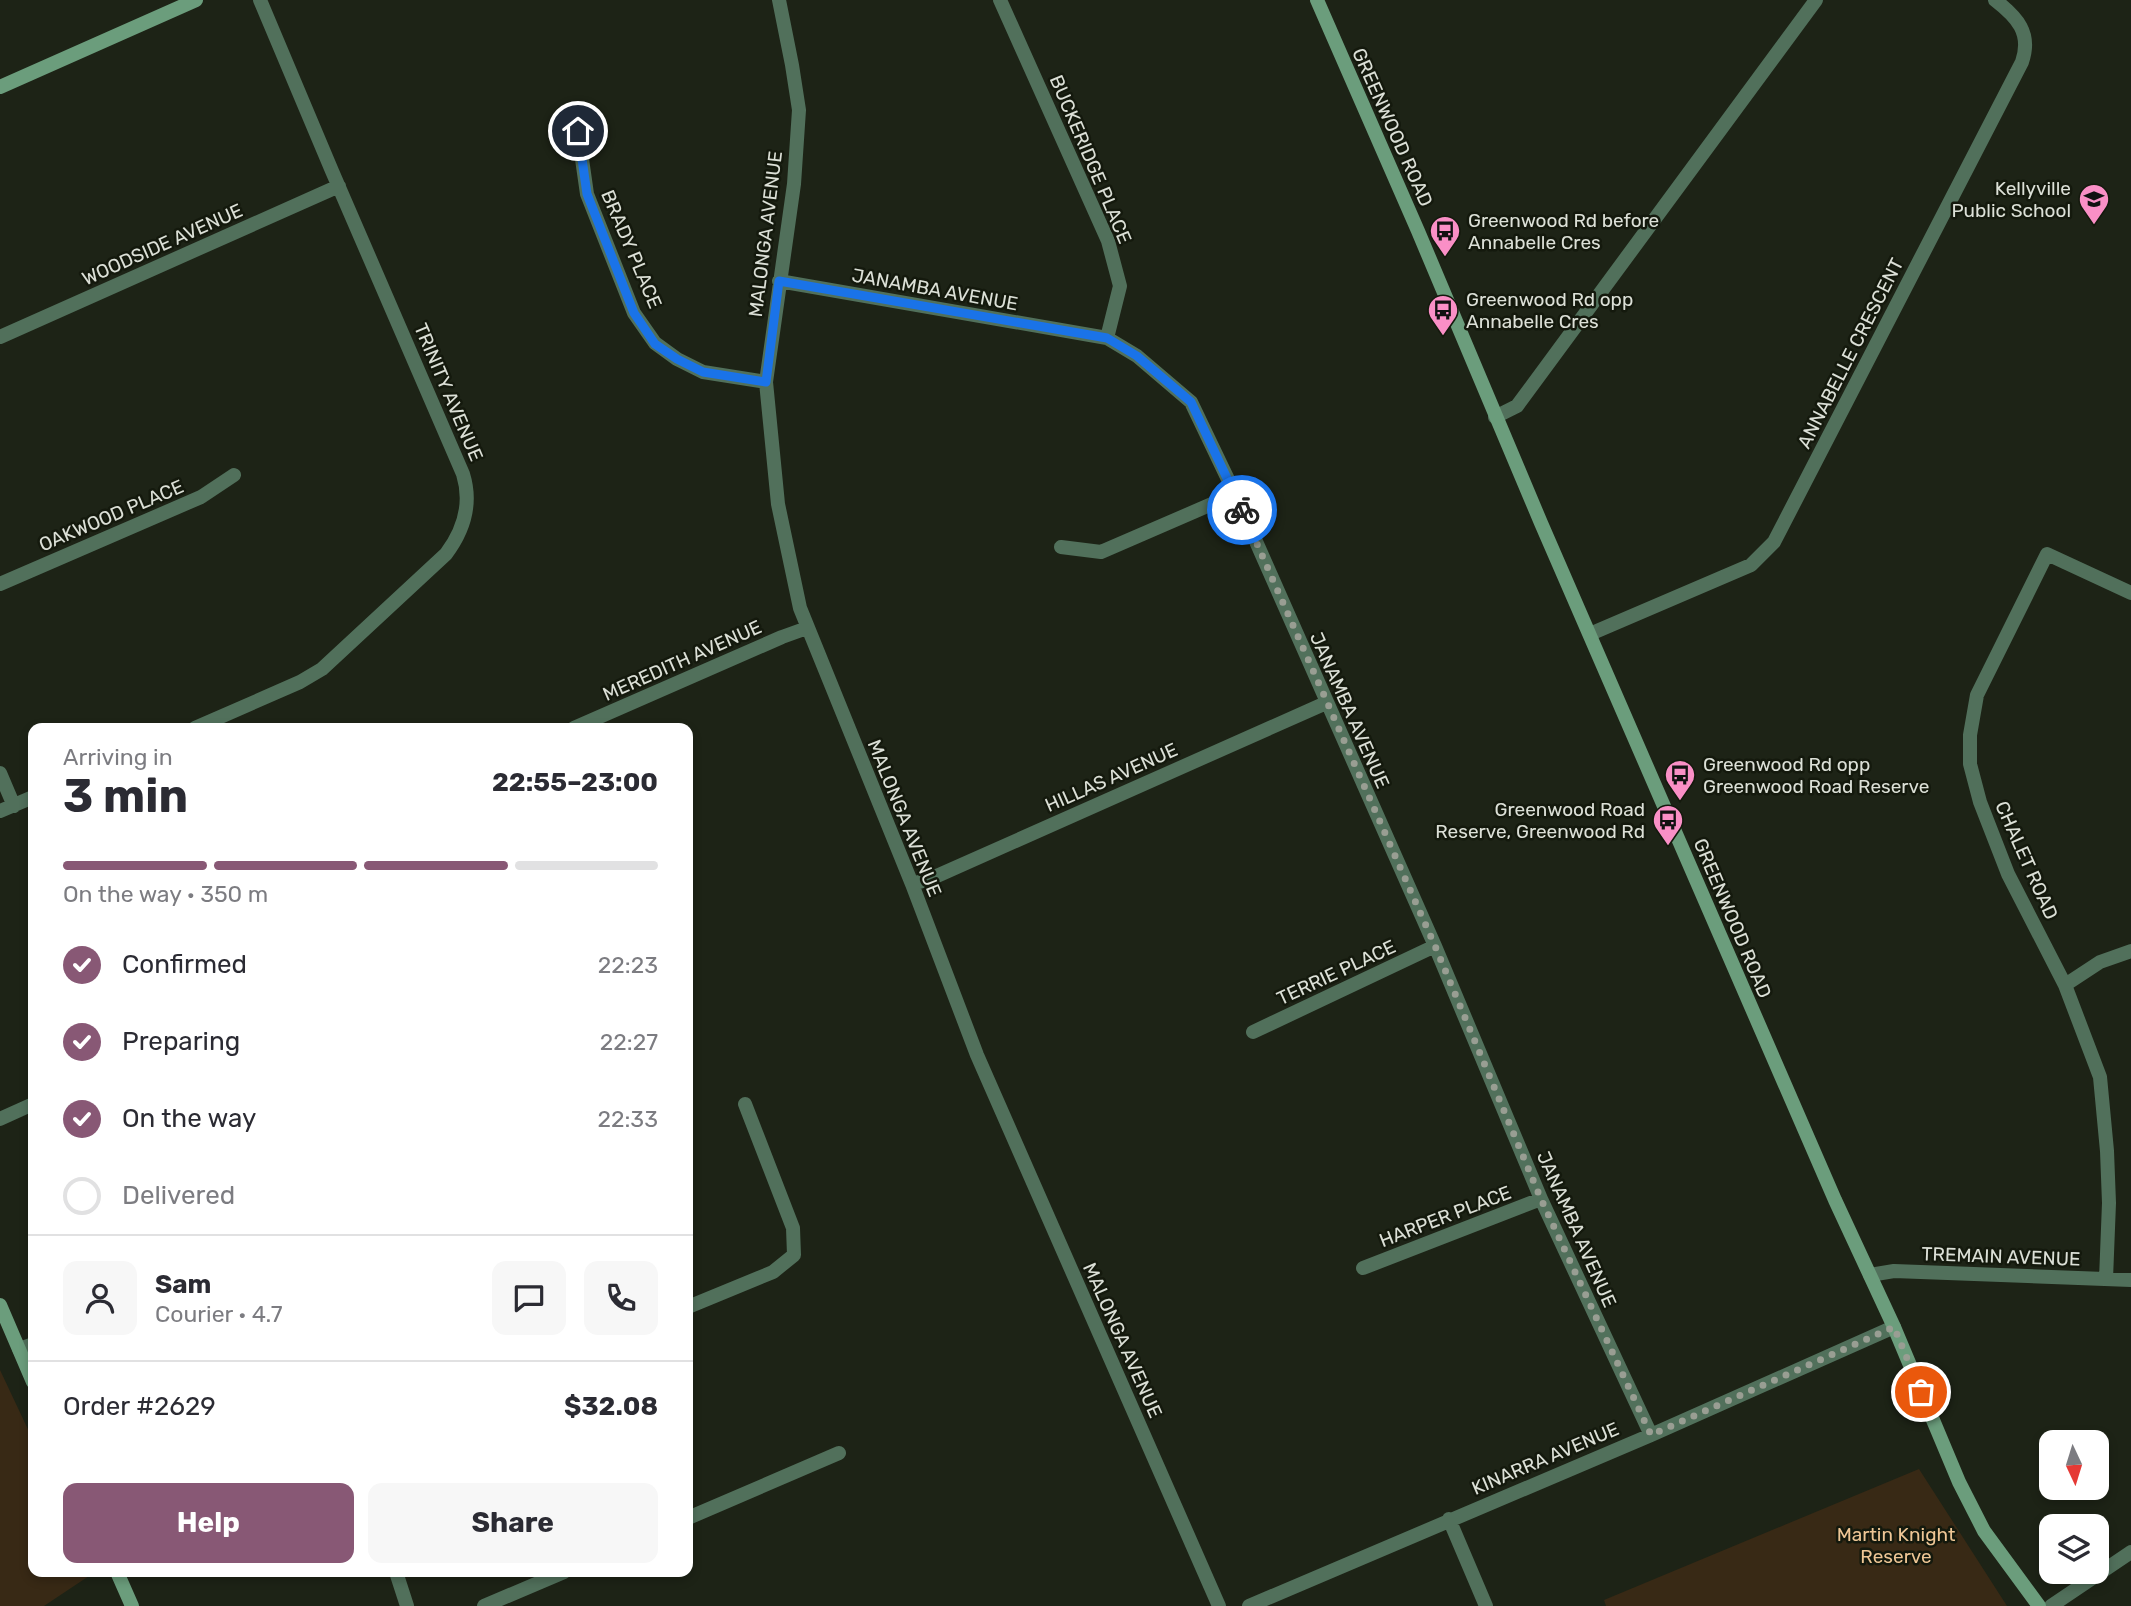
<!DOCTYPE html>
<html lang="en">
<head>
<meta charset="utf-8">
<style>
  :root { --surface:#fff; --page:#f7f7f7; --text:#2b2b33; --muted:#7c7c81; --line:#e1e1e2; --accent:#885875 }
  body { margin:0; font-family:Rubik,sans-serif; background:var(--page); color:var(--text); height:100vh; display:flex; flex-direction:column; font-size:26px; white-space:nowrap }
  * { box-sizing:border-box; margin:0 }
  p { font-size:23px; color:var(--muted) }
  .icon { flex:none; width:38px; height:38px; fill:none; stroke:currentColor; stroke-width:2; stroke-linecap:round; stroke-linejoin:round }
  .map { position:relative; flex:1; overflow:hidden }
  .sheet { position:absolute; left:28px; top:723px; width:665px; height:854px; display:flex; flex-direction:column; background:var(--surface); border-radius:14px; box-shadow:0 4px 10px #0003 }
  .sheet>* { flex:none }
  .needle { width:46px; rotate:176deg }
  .fabs { position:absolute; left:2039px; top:1430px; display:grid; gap:14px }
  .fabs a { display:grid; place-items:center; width:70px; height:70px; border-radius:14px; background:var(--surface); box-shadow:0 4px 10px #0003; font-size:35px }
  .pin { position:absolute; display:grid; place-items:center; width:60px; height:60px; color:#fff; margin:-30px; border:4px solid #fff; border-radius:50%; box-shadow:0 2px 7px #0007 }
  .courier { position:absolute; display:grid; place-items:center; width:70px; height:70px; margin:-35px; border:5px solid #1a73e8; border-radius:50%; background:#fff; color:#222; box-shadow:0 2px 9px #0007 }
  .summary em { font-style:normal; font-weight:700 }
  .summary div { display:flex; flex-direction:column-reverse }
  .summary { display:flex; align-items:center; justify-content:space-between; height:119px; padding:0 35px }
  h1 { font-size:46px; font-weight:700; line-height:52px }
  .bar { display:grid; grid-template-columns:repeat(4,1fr); gap:10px 7px; align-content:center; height:84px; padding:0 35px }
  .bar i { height:9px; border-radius:5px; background:var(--line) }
  .bar .on { background:var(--accent) }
  .bar p { grid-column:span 4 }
  .line { display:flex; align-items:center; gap:18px; padding:0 35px; border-top:2px solid var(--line) }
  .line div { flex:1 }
  .round { display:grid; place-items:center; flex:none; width:74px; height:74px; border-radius:14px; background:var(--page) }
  ol { padding:0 35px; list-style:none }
  li { display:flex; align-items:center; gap:21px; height:77px }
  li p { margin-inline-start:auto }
  li .icon { padding:7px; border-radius:50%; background:var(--accent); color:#fff; stroke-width:4 }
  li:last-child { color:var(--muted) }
  li i { width:38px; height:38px; border:4px solid var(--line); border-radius:50% }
  .action { display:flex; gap:14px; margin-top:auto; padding:14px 35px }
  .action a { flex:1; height:80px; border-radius:14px; background:var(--accent); color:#fff; font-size:28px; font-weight:700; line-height:80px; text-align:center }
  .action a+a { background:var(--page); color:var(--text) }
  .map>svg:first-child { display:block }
  .green { fill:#382915 }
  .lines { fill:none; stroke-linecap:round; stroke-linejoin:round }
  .street { stroke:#51705b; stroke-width:14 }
  .secondary { stroke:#6b9d7c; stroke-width:14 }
  .done { stroke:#999e93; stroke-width:7; stroke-dasharray:0 12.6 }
  .route { stroke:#1a73e8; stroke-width:9 }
  .labels { text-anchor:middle; stroke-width:5; stroke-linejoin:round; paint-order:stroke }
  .street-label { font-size:19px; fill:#dce0d7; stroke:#14190d }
  .poi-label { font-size:19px; fill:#dce0d7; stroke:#14190d; text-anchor:start }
  .park-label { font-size:19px; fill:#eec695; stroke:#14190d }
</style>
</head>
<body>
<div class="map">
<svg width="2131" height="1606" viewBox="0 0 2131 1606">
  <rect width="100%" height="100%" fill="#1d2316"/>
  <path class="green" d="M 0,1370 L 33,1440 L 33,1572 L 95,1572 L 44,1606 L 0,1606 Z
    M 1919,1469 L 2007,1606 L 1606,1606 L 1604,1600 Z"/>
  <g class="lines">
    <path class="street" d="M 779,0 L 792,65 L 799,110 L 794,184 L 766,382 L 778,504 L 800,608 L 912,884 L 977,1055 L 1219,1606
      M 1000,0 L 1108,241 L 1120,286 L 1107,338
      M 578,131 L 587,194 L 634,313 L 655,343 L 677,359 L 703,372 L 766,382
      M 779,281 L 1107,338 L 1137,356 L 1191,402 L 1235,494 L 1435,946 L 1541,1199 L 1651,1435
      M 0,337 L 339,186
      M 1495,417 L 1517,406 L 1816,0
      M 1061,547 L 1101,552 L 1235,494
      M 0,584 L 201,497 L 234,475
      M 1590,634 L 1751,565 L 1774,542 L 2022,62 C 2032,33 2017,17 1995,0
      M 195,728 L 300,682 L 322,669 L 446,554 C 464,530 472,503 463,474 L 332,171 L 260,0
      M 574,728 L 782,637 L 807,628
      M 0,773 L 14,806
      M 0,811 L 33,797
      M 912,884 L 930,879 L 1326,703
      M 2065,985 L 2100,962 L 2131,951
      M 1253,1032 L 1435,946
      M 0,1119 L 33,1104
      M 1363,1268 L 1541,1199
      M 1870,1275 L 1894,1271 L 2131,1280
      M 2106,1279 L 2109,1203 L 2107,1151 L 2100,1077 L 2065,985 L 2008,874 L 1980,802 L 1970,764 L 1970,735 L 1977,695 L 2047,554 L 2131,593
      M 688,1307 L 773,1272 L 794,1255 L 793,1228 L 745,1104
      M 19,1349 L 33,1344
      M 688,1518 L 839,1453
      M 1449,1519 L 1486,1606
      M 396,1572 L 407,1606
      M 484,1606 L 564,1572
      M 1249,1606 L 1651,1435 L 1894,1327
      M 2051,1606 L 2131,1552"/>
    <path class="secondary" d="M 1317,0 L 1418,231 L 1541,523 L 1835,1200 L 1894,1327 L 1959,1482 L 1984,1531 L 2039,1606
      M 0,87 L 196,0
      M 0,1305 L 33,1382
      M 117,1572 L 132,1606"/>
  </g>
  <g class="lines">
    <path class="done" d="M 1242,510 L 1435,946 L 1541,1199 L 1651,1435 L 1894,1327 L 1921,1392"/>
    <path class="route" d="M 578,131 L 587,194 L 634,313 L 655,344 L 677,359 L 703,372 L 766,382 L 779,281 L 1107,338 L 1137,356 L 1191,402 L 1242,510"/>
  </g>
  <defs>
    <g id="school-pin" transform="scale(1.575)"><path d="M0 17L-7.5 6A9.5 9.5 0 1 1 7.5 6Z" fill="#fa8fc6" stroke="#14190d"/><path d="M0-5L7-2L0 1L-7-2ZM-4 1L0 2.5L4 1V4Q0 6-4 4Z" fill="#111"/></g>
    <g id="bus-pin" transform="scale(1.575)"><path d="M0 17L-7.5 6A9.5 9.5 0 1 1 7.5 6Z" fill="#fa8fc6" stroke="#14190d"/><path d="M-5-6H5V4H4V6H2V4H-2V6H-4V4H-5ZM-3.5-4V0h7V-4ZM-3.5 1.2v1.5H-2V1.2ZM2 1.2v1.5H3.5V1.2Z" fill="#111"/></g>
  </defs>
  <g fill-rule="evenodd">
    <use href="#school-pin" x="2094" y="199"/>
    <use href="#bus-pin" x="1445" y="231"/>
    <use href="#bus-pin" x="1443" y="310"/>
    <use href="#bus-pin" x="1680" y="775"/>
    <use href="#bus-pin" x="1668" y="820"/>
  </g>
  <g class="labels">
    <g class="street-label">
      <text transform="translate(1393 127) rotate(66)" y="7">GREENWOOD ROAD</text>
      <text transform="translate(1091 159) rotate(67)" y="7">BUCKERIDGE PLACE</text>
      <text transform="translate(765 234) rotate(-83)" y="7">MALONGA AVENUE</text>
      <text transform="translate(162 244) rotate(-24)" y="7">WOODSIDE AVENUE</text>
      <text transform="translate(632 249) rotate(67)" y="7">BRADY PLACE</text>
      <text transform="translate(935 289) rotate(10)" y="7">JANAMBA AVENUE</text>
      <text transform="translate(1850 353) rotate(-63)" y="7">ANNABELLE CRESCENT</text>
      <text transform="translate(449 392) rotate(67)" y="7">TRINITY AVENUE</text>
      <text transform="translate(111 515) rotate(-23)" y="7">OAKWOOD PLACE</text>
      <text transform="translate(682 660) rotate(-24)" y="7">MEREDITH AVENUE</text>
      <text transform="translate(1350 710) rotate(66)" y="7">JANAMBA AVENUE</text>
      <text transform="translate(1111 777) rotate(-24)" y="7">HILLAS AVENUE</text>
      <text transform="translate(905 818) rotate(68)" y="7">MALONGA AVENUE</text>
      <text transform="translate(2027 860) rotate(66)" y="7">CHALET ROAD</text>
      <text transform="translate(1733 918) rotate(67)" y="7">GREENWOOD ROAD</text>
      <text transform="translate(1336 972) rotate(-25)" y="7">TERRIE PLACE</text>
      <text transform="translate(1445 1216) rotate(-21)" y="7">HARPER PLACE</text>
      <text transform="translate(1577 1229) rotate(66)" y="7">JANAMBA AVENUE</text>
      <text transform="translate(2001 1256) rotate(2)" y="7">TREMAIN AVENUE</text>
      <text transform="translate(1123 1340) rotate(66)" y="7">MALONGA AVENUE</text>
      <text transform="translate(1545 1458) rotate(-23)" y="7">KINARRA AVENUE</text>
    </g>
    <g class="poi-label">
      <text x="2071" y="195" text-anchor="end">Kellyville<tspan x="2071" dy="22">Public School</tspan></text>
      <text x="1468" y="227">Greenwood Rd before<tspan x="1468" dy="22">Annabelle Cres</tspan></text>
      <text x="1466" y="306">Greenwood Rd opp<tspan x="1466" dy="22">Annabelle Cres</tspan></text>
      <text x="1703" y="771">Greenwood Rd opp<tspan x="1703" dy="22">Greenwood Road Reserve</tspan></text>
      <text x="1645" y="816" text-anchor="end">Greenwood Road<tspan x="1645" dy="22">Reserve, Greenwood Rd</tspan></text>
    </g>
    <g class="park-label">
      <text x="1896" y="1541">Martin Knight<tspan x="1896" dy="22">Reserve</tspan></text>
    </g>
  </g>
</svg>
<div class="fabs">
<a><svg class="needle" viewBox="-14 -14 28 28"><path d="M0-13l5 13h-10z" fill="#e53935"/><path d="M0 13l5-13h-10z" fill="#7c7c81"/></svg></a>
<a><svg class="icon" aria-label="layers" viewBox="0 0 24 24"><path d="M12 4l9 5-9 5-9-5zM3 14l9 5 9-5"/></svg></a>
</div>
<div class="pin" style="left:1921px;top:1392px;background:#ea580c"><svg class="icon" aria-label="bag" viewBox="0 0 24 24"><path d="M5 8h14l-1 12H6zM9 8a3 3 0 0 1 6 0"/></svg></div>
<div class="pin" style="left:578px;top:131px;background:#1f2937"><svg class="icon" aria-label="home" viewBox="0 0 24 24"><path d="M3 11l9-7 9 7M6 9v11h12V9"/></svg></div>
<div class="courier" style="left:1242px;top:510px"><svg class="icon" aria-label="bike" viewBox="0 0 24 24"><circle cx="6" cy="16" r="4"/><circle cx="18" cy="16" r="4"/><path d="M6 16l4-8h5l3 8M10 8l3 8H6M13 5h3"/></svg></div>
<section class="sheet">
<div class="summary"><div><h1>3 min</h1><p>Arriving in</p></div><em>22:55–23:00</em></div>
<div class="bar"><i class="on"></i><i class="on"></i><i class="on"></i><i></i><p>On the way · 350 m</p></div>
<ol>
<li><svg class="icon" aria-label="check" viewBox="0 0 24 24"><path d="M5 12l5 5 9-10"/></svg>Confirmed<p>22:23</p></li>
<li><svg class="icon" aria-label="check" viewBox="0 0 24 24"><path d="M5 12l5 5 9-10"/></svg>Preparing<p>22:27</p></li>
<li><svg class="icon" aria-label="check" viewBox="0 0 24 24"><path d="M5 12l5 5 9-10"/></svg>On the way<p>22:33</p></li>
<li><i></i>Delivered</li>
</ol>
<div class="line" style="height:126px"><a class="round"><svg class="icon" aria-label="person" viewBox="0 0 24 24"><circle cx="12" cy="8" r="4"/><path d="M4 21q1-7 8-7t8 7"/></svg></a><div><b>Sam</b><p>Courier · 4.7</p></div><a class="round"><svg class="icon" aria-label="chat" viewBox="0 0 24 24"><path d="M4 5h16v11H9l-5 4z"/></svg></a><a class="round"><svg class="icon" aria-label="phone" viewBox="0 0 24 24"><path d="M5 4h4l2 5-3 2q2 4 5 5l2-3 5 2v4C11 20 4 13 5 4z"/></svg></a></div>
<div class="line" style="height:91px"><div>Order #2629</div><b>$32.08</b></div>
<div class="action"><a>Help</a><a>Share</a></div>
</section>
</div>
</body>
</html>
